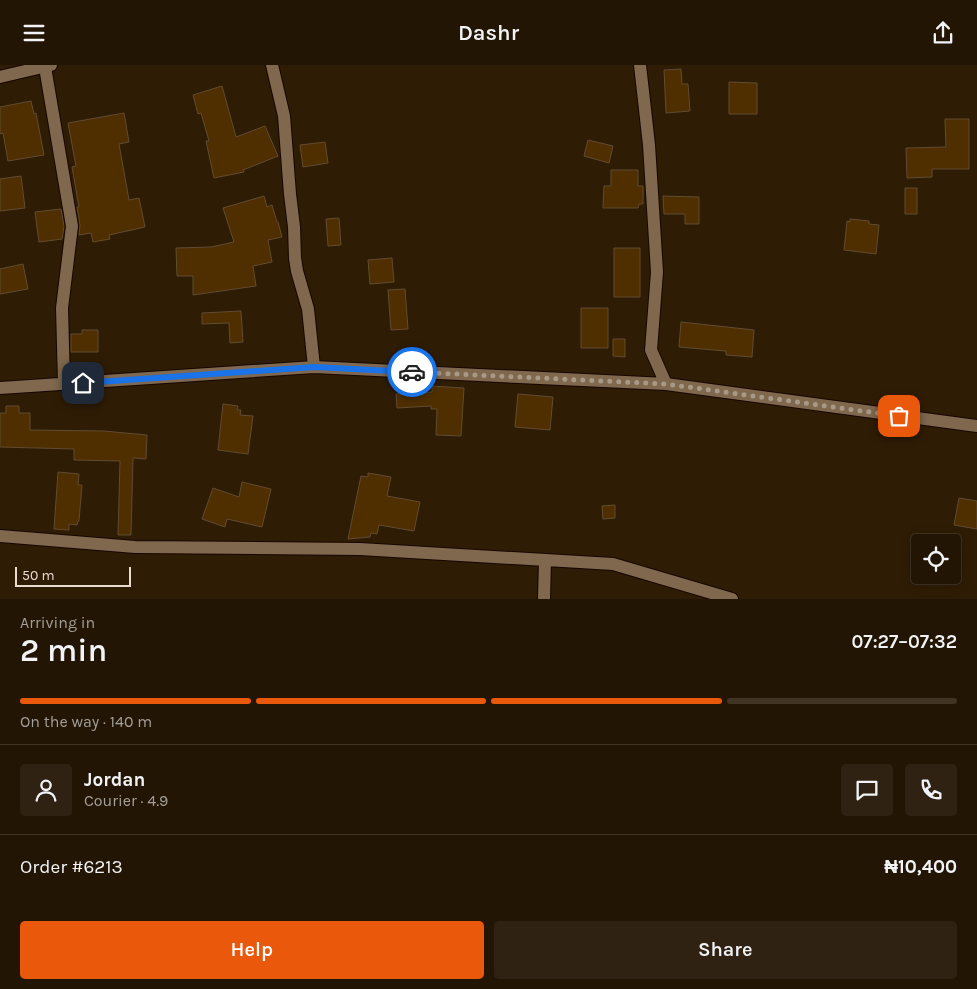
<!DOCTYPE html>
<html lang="en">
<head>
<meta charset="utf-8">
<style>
  :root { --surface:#231503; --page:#2f2212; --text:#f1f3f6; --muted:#a39f9a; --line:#403425; --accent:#ea580c }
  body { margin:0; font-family:Karla,sans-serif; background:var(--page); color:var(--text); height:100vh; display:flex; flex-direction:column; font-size:19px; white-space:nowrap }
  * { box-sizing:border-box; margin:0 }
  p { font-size:16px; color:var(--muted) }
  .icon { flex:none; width:28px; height:28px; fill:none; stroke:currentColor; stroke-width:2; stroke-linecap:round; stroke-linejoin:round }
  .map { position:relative; height:534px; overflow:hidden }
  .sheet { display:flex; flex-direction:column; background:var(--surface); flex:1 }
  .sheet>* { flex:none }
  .fabs { position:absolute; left:911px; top:469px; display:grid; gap:10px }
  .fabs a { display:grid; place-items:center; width:50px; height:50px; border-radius:5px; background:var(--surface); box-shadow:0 2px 12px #0003,0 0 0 1px var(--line); font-size:25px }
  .scale { position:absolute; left:15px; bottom:12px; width:116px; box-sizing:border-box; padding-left:5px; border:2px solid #e9dcce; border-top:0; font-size:14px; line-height:18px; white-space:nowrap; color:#e9dcce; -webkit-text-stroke:4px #2f1c04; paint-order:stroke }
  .pin { position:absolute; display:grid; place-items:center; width:42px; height:42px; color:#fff; margin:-21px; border-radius:10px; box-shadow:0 2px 8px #0006 }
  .courier { position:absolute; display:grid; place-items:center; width:50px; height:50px; margin:-25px; border:4px solid #1a73e8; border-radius:50%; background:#fff; color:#222; box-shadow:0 1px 6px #0007 }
  .overview em { font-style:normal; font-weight:600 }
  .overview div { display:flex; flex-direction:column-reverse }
  .overview { display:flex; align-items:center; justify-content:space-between; height:85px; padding:0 20px }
  h1 { font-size:32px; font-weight:600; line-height:38px }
  .bar { display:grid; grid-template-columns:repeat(4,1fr); gap:8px 5px; align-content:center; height:60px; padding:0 20px }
  .bar i { height:6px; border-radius:4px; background:var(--line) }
  .bar .current { background:var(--accent) }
  .bar p { grid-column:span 4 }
  .line { display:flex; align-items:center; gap:12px; padding:0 20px; border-top:1px solid var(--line) }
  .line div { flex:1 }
  .round { display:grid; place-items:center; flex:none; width:52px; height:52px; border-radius:5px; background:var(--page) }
  .action { display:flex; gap:10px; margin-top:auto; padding:10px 20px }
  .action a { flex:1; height:58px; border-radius:5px; background:var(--accent); color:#fff; font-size:20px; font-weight:600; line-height:58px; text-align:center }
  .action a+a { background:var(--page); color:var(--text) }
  header { display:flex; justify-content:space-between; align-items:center; height:65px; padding:0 20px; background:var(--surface); font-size:22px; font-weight:600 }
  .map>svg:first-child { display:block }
  .building { fill:#4f2f00; stroke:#614b33 }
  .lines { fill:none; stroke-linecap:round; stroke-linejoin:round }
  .street-casing { stroke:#170600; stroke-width:14 }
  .street { stroke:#7f684e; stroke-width:12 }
  .done { stroke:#a89987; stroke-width:5; stroke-dasharray:0 9 }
  .route { stroke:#1a73e8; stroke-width:6 }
</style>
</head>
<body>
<header><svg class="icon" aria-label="menu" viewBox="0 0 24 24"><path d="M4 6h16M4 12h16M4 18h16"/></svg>Dashr<svg class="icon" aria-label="share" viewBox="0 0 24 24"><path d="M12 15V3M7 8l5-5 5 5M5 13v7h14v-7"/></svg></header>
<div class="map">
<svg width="977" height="534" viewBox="0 0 977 534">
  <rect width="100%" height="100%" fill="#2f1c04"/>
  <path class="building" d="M 681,4 L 682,19 L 688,19 L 690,46 L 666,48 L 664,5 Z
    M 729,17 L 757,18 L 757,49 L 729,49 Z
    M 222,21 L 236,72 L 265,61 L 278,91 L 243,105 L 244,107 L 214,113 L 206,76 L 209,76 L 201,48 L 198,49 L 193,30 Z
    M 31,36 L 34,49 L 36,48 L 44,90 L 8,96 L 3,68 L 0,69 L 0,42 Z
    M 124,48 L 129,77 L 119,79 L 129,135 L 139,133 L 145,162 L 109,170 L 110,174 L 93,177 L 91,168 L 79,170 L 80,160 L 77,142 L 79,142 L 72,102 L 76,101 L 68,58 Z
    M 945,54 L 969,54 L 969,104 L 932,104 L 932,112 L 907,113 L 906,83 L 946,82 Z
    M 588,75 L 613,81 L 609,98 L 584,91 Z
    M 325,77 L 328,98 L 303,102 L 300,80 Z
    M 611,105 L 638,105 L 638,121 L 643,121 L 643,139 L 639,139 L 638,143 L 603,143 L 604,121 L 611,121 Z
    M 21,111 L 25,143 L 0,146 L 0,114 Z
    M 905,123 L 917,123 L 917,149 L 905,149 Z
    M 264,131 L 267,142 L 272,140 L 277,157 L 278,157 L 282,172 L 268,175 L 272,197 L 253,201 L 256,221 L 193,230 L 193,211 L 177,211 L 176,183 L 211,182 L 234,177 L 223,143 Z
    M 663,131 L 699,132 L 699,159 L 685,159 L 685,149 L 664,149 Z
    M 61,144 L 64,161 L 62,174 L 39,177 L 35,147 Z
    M 339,153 L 341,180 L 328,181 L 326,154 Z
    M 850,154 L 869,156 L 869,159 L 879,160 L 876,189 L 844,185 L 847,156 L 850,157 Z
    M 614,183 L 640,183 L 640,232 L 614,232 Z
    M 392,193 L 394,217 L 370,219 L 368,195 Z
    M 23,199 L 28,224 L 0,229 L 0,204 Z
    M 405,224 L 408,264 L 391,265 L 388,225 Z
    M 581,243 L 608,243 L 608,283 L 581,283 Z
    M 241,246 L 243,277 L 230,278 L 229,258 L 202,259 L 202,248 Z
    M 681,257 L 754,265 L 752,292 L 726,290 L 726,286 L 679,282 Z
    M 82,265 L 98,265 L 98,287 L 71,287 L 71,269 L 82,269 Z
    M 613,274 L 625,274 L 625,292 L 613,291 Z
    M 432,321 L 464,323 L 461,371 L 436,370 L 437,344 L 431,344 L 431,341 L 397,343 L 396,329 L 432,327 Z
    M 518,329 L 553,332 L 550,365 L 515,362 Z
    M 223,339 L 238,341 L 237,345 L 241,345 L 240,350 L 253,351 L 248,389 L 218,385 Z
    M 6,341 L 19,341 L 19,348 L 30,348 L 30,365 L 104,366 L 147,370 L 146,394 L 133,393 L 131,470 L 118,470 L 120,396 L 74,395 L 74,384 L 0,382 L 0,348 L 6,348 Z
    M 58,407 L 79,409 L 78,420 L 82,420 L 79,456 L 78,456 L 77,460 L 69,459 L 69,465 L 54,464 Z
    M 368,408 L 391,412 L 387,431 L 420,437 L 414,466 L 379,460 L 377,469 L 371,468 L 370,472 L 348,474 L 361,411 L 368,412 Z
    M 242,417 L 271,424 L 262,462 L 227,454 L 225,462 L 202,454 L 213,423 L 239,432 Z
    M 959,433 L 977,436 L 977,464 L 954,460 Z
    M 615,440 L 615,453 L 603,454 L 602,441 Z"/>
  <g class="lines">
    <g class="street-casing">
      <path id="street" d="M 272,0 L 284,51 L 290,129 L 294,162 L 295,193 L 297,206 L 308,244 L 314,302
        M 640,0 L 649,80 L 657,207 L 651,285 L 666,319
        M 45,2 L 72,161 L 62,243 L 64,319
        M 0,12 L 51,0
        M 0,323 L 314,302 L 666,319 L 977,361
        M 0,471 L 135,482 L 360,484 L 613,499 L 732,534
        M 544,534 L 545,495"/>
    </g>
    <use href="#street" class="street"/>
  </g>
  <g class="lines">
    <path class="done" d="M 412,307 L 666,319 L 899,351"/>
    <path class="route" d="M 83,318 L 314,302 L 412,307"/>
  </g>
</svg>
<div class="fabs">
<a><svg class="icon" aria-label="locate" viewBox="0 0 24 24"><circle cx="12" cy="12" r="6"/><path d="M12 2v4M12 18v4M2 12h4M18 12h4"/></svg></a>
</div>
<div class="scale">50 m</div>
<div class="pin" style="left:899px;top:351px;background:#ea580c"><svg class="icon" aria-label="bag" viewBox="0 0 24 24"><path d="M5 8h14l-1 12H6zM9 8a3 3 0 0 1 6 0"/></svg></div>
<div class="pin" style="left:83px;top:318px;background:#1f2937"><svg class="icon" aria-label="home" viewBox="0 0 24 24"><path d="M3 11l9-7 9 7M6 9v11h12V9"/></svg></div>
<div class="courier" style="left:412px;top:307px"><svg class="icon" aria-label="car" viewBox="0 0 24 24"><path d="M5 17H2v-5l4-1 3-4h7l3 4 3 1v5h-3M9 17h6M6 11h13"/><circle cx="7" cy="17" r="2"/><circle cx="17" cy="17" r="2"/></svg></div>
</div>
<section class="sheet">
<div class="overview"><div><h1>2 min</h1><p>Arriving in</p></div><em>07:27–07:32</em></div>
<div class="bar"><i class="current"></i><i class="current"></i><i class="current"></i><i></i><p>On the way · 140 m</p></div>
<div class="line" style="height:90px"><a class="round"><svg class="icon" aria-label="person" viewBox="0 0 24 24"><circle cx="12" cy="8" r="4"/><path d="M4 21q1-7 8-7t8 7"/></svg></a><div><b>Jordan</b><p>Courier · 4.9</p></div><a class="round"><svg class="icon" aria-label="chat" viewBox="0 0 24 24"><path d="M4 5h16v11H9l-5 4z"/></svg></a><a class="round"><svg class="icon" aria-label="phone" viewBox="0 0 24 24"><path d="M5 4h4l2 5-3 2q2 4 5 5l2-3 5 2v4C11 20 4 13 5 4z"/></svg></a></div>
<div class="line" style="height:65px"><div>Order #6213</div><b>₦10,400</b></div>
<div class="action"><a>Help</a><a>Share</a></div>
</section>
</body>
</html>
